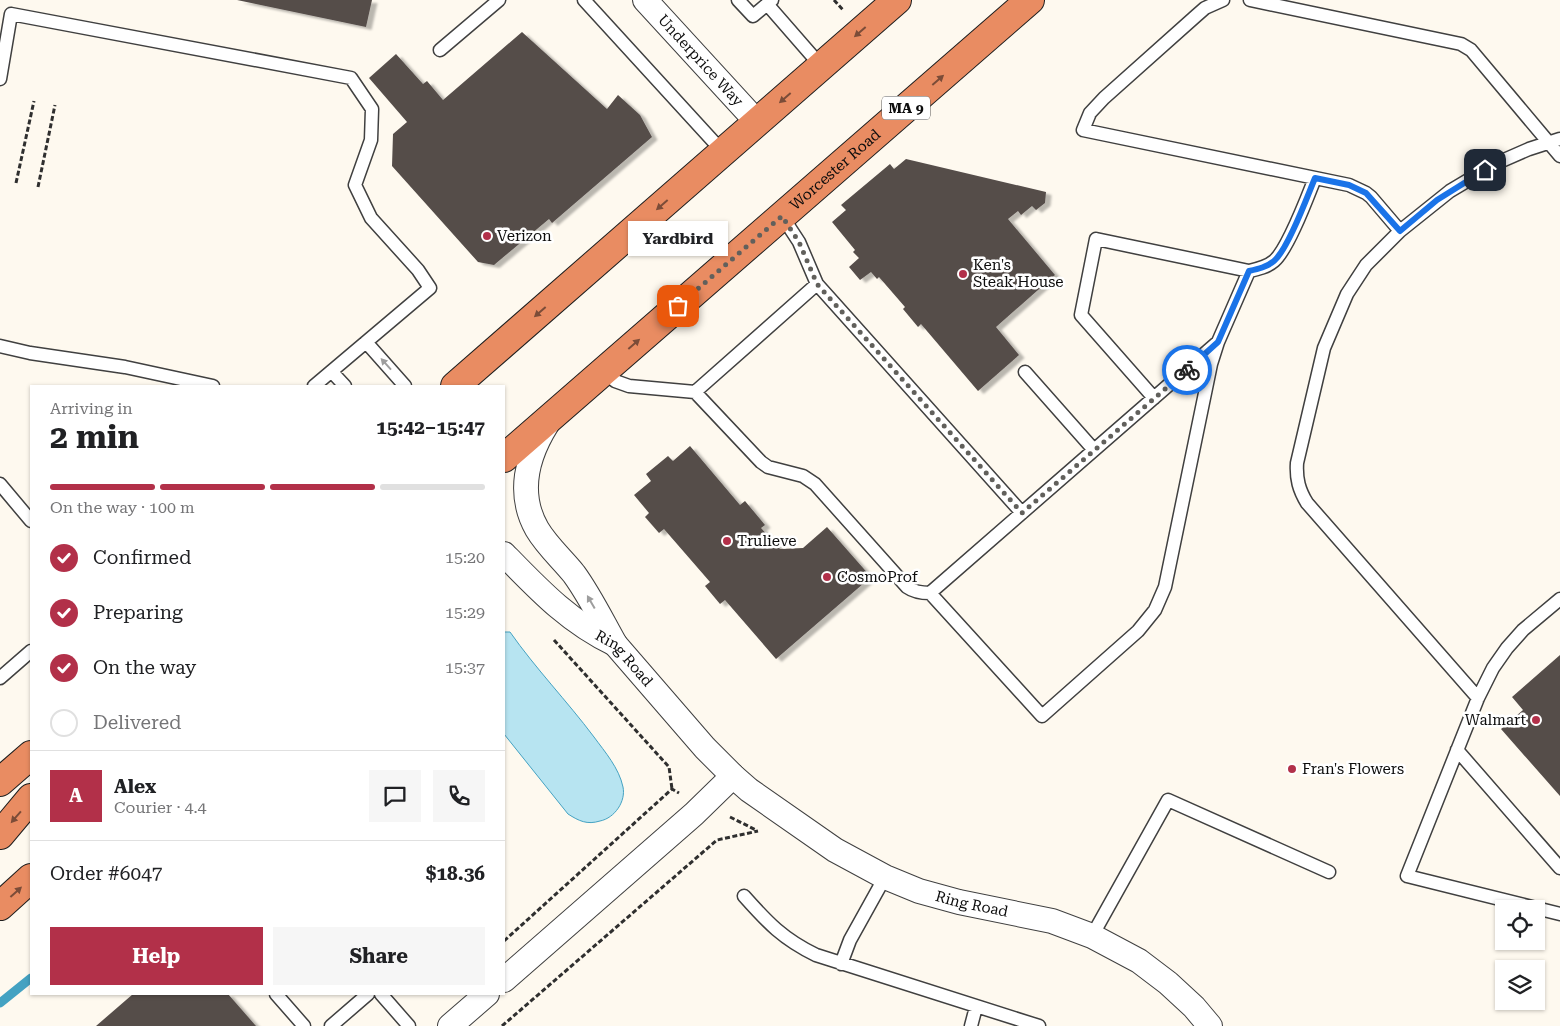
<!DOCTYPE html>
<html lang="en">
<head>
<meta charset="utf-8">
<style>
  :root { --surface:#fff; --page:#f6f6f6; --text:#202124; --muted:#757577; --line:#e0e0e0; --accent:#b23049 }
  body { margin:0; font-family:"Roboto Serif",serif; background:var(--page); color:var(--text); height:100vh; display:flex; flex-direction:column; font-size:19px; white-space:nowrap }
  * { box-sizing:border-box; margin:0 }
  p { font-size:16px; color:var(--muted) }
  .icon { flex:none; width:28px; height:28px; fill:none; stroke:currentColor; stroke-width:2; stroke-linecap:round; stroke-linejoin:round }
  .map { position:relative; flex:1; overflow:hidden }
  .drawer { position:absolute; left:30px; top:385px; width:475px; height:610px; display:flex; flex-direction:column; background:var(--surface); border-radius:0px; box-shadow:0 1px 4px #0004 }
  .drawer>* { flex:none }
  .controls { position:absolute; left:1495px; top:900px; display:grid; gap:10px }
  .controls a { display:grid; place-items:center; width:50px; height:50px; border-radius:0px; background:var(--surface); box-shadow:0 1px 4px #0004; font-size:25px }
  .pin { position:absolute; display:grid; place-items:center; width:42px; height:42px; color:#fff; margin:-21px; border-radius:10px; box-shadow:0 2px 8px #0006 }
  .courier { position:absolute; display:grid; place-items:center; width:50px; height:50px; margin:-25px; border:4px solid #1a73e8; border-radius:50%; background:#fff; color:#222; box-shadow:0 1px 6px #0007 }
  .bubble { position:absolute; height:35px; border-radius:0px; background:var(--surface); box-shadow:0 1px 4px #0004; font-size:16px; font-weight:700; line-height:35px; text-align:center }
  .head em { font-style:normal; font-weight:700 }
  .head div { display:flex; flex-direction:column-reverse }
  .head { display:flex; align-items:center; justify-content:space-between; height:85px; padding:0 20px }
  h1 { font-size:32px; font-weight:700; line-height:38px }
  .bar { display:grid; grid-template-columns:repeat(4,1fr); gap:8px 5px; align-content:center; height:60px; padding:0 20px }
  .bar i { height:6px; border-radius:4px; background:var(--line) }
  .bar .current { background:var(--accent) }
  .bar p { grid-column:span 4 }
  .line { display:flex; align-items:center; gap:12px; padding:0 20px; border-top:1px solid var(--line) }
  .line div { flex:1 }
  .round { display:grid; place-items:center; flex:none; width:52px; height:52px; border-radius:0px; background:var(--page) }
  ol { padding:0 20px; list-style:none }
  li { display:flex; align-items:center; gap:15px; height:55px }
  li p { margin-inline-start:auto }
  li .icon { padding:5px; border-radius:50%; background:var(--accent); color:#fff; stroke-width:4 }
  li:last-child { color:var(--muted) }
  li i { width:28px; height:28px; border:2px solid var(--line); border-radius:50% }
  .cta { display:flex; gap:10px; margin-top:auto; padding:10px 20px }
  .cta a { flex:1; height:58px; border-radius:0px; background:var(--accent); color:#fff; font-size:20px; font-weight:700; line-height:58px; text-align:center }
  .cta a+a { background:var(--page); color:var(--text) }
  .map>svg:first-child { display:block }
  .water { fill:#b7e4f1; stroke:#44a2c2 }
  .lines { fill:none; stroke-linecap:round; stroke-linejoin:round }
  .stream { stroke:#44a2c2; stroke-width:9 }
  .building { fill:#554d4a; filter:url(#shadow) }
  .lane-casing { stroke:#404040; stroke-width:15 }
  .street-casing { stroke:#404040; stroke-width:26 }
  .highway-casing { stroke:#1e1e1e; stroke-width:30 }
  .path { stroke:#2f2f2f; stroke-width:3; stroke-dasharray:5 2.5; stroke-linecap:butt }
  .lane { stroke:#fff; stroke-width:12 }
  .street { stroke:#fff; stroke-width:24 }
  .highway { stroke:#e98c62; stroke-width:28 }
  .oneway { fill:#7b4c38 }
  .oneway2 { fill:#9e9e9e }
  .done { stroke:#61605c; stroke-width:5; stroke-dasharray:0 9 }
  .route { stroke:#1a73e8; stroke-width:6 }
  .poi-dot { fill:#b23049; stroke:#fff; stroke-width:2 }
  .labels { text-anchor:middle; stroke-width:5; stroke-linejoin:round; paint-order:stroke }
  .shield { fill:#fff; stroke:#565656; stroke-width:1 }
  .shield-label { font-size:14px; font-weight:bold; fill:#0d0d0d }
  .street-label { font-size:15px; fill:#0d0d0d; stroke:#fff }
  .poi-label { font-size:15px; fill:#0d0d0d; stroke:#fff; text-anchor:start }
</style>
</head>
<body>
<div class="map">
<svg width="1560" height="1026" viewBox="0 0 1560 1026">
  <defs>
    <filter id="shadow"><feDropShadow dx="5.5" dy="3" stdDeviation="1" flood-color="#0004"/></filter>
  </defs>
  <rect width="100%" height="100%" fill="#fef9ef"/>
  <path class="water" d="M 504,632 L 510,632 C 536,669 567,701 594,737 C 605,752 619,768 623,787 C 626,801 615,818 600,821 C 587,825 579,821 568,814 L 504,734 Z"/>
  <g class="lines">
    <path class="stream" d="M 0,1003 L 31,978"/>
  </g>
  <path class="building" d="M 237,0 L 372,0 L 366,27 Z
    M 522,32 L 607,109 L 618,95 L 640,115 L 652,137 L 552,223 L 549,219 L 494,265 L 478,262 L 392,166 L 393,134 L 407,122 L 369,78 L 396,54 L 423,84 L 427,81 L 443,100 Z
    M 906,159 L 1046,192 L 1045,203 L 1036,210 L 1032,206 L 1021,215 L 1018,211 L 1008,219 L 1055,275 L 996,327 L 1019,355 L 978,391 L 921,324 L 918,327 L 903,309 L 905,307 L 879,277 L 877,279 L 871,272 L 860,280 L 849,267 L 859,258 L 853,252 L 855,250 L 832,222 L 846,210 L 841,205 L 890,164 L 894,169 Z
    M 690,446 L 740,505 L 745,501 L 765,525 L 761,528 L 780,549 L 803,548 L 827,527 L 871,577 L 776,659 L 725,600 L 720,604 L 705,586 L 710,582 L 664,529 L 659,533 L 645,517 L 649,513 L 634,495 L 651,481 L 646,474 L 668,456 L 673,461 Z
    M 1560,655 L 1560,796 L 1501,729 L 1523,710 L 1512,697 Z
    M 133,994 L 228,994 L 256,1026 L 96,1026 Z"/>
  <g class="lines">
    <g class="lane-casing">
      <path id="lane" d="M 584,0 L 723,152
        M 738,0 L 753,16 L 772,0
        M 1223,0 L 1205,8 L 1197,15 L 1104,98 L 1090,113 L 1083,130 L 1349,185 L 1366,193 L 1371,197 L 1400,231
        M 1250,0 L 1461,44 L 1471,50 L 1560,156
        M 767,4 L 821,66
        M 440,50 L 499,0
        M 0,79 L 11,14 L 351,78 L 372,109 L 371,140 L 355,185 L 371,218 L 418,270 L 430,288 L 314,386
        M 782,216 L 799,242 L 817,284 L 1022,513
        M 366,342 L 405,386
        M 0,346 L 30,353 L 125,367 L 213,386
        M 603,371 L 615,381 L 629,386 L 695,392 L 761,462 L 768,467 L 803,476 L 815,484 L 907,587 C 914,592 921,593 930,593 L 1218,342
        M 332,372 L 345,386
        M 1025,372 L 1094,450
        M 695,392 L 817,284
        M 1154,398 L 1081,315 L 1096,239 L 1249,271 C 1258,269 1267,267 1274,261 C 1288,249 1307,198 1315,178
        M 0,484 L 31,521
        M 930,593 L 1042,716 L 1138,631 L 1155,610 L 1165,587 L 1211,364 L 1218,342 L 1249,271
        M 1560,599 L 1523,630 L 1507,648 L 1493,668 L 1478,698 L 1407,876 L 1560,914
        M 0,678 L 31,651
        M 1478,698 L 1307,503 C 1299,490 1296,479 1297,463 L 1324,348 L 1347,294 L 1366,265 L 1400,231 L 1450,191 L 1497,163 L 1529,149 L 1560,139
        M 1457,750 L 1560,868
        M 744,896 C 768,923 783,939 816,955 L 1039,1026
        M 1092,936 L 1168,800 L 1329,872
        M 841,964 L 850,940 L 885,877
        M 276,994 L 304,1026
        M 381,994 L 409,1026
        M 331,1026 L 368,994
        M 971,1026 L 976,1007"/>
    </g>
    <g class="street-casing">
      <g id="street">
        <path id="s1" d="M 645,0 L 757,122"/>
        <path d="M 547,424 C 527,456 517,494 537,529 C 547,546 562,559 574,574 C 590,596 602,621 615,644"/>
        <path id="s2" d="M 504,554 C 539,590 569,622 615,644 L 705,748 L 733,776 L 749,790 L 835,850 L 885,877 L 919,891 L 959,902 L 1052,921 L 1092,936 L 1139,961 L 1168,983 L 1194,1007 L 1210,1026"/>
        <path d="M 504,980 L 694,814 L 733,776"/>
        <path d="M 450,1026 L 487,994"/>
      </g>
    </g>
    <g class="highway-casing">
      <g id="highway">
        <path d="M 455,386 L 897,0"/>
        <path id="s3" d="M 504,458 L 1030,0"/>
        <path d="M 0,782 L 31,755"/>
        <path d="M 0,835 L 31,798"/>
        <path d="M 0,906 L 31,878"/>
      </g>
    </g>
    <path class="path" d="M 834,0 L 843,10
      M 16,183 L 34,101
      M 38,187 L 55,105
      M 554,640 L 669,767 L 672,789
      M 730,817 L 756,830
      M 504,941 L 672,789 L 679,793
      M 502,1026 L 717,840 L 758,831"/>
    <use href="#lane" class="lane"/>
    <use href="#street" class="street"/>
    <use href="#highway" class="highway"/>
  </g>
  <defs><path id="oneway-solid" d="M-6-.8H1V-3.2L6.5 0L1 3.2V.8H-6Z" transform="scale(1.25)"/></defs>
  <g class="oneway">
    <use href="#oneway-solid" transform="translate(860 32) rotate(139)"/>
    <use href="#oneway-solid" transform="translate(938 80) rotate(-41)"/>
    <use href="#oneway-solid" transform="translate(785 98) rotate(139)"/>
    <use href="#oneway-solid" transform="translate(662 205) rotate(139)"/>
    <use href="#oneway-solid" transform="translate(540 312) rotate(139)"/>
    <use href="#oneway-solid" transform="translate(634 344) rotate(-41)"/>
    <use href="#oneway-solid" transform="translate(16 817) rotate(131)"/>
    <use href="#oneway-solid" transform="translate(16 892) rotate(-42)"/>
  </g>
  <g class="oneway2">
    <use href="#oneway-solid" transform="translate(386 364) rotate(-132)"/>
    <use href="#oneway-solid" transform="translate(591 602) rotate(-120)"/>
  </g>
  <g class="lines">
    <path class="done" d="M 678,306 L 782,216 L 799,242 L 817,284 L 1022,513 L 1187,370"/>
    <path class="route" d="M 1187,370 L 1218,342 L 1249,271 C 1258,269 1267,267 1274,261 C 1288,249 1307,197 1315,178 L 1349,185 L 1366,193 L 1400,231 L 1437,200 L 1485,170"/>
  </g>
  <g class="poi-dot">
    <circle cx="487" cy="236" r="5"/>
    <circle cx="963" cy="274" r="5"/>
    <circle cx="727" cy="541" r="5"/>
    <circle cx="827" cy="577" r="5"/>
    <circle cx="1536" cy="720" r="5"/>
    <circle cx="1292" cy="769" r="5"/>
  </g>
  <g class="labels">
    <rect class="shield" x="882" y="96.5" width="48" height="23" rx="4"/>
    <g class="shield-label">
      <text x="906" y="113">MA 9</text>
    </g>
    <g class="street-label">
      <text dy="5" stroke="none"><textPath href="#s1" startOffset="82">Underprice Way</textPath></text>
      <text dy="5" stroke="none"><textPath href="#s3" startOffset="439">Worcester Road</textPath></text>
      <text dy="5" stroke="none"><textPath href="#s2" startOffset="160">Ring Road</textPath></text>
      <text dy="5" stroke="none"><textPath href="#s2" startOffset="595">Ring Road</textPath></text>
    </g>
    <g class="poi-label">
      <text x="497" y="241">Verizon</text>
      <text x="973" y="270">Ken's<tspan x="973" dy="17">Steak House</tspan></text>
      <text x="737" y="546">Trulieve</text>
      <text x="837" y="582">CosmoProf</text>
      <text x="1526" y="725" text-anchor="end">Walmart</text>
      <text x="1302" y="774">Fran's Flowers</text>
    </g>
  </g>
</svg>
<div class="controls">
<a><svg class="icon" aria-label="locate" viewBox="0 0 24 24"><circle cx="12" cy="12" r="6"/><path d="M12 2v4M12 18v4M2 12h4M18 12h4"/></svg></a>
<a><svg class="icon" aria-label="layers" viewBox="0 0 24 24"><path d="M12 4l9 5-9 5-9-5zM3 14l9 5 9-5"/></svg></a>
</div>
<div class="pin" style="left:678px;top:306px;background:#ea580c"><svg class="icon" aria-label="bag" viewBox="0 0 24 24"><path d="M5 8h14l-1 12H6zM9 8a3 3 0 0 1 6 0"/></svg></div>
<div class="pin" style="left:1485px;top:170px;background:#1f2937"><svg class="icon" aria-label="home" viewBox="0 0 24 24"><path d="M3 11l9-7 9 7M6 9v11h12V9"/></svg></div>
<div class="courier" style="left:1187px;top:370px"><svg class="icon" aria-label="bike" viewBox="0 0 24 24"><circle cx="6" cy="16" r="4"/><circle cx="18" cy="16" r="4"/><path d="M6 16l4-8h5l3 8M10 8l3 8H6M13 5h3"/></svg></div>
<div class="bubble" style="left:628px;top:221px;width:100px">Yardbird</div>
<section class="drawer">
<div class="head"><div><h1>2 min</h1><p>Arriving in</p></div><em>15:42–15:47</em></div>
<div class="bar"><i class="current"></i><i class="current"></i><i class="current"></i><i></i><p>On the way · 100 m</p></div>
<ol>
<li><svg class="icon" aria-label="check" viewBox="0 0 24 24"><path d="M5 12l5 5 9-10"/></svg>Confirmed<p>15:20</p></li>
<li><svg class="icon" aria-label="check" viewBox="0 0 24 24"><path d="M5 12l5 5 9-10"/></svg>Preparing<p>15:29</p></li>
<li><svg class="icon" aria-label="check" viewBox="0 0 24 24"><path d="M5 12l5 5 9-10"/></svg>On the way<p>15:37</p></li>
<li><i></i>Delivered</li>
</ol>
<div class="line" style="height:90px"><b class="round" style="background:var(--accent);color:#fff">A</b><div><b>Alex</b><p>Courier · 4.4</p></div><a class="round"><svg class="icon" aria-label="chat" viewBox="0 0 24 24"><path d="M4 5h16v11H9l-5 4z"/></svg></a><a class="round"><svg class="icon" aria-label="phone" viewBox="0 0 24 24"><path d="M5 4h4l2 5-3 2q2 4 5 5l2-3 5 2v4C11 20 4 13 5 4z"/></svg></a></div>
<div class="line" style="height:65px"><div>Order #6047</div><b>$18.36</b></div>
<div class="cta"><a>Help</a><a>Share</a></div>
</section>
</div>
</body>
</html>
